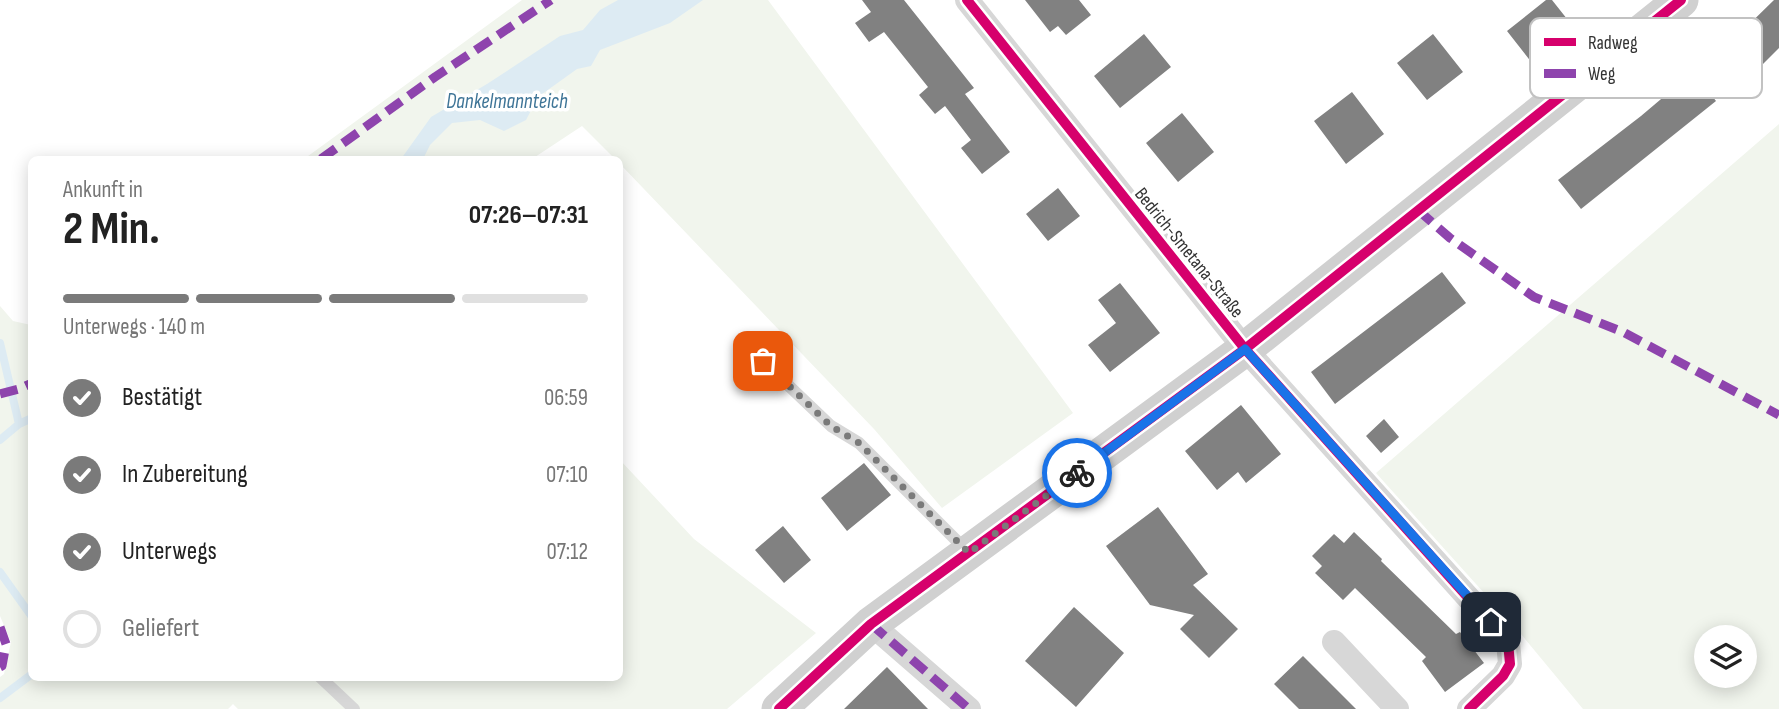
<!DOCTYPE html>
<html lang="de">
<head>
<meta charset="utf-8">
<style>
  :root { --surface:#fff; --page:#f6f6f6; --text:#222; --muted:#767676; --line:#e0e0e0; --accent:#7a7a7a }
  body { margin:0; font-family:"Sofia Sans Condensed",sans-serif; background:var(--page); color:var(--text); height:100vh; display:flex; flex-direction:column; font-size:26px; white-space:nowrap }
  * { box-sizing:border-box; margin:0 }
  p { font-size:23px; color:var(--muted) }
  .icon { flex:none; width:38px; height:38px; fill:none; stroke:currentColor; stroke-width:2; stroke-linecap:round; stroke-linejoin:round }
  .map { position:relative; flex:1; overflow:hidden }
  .details { position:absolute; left:28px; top:156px; width:595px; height:525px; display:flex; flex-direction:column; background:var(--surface); border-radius:10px; box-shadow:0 4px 18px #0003 }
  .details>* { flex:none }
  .controls { position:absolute; left:1694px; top:625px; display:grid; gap:14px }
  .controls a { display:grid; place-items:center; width:63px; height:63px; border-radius:50%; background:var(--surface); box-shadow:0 4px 18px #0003; font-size:35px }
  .pin { position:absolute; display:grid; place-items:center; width:60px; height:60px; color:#fff; margin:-30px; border-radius:14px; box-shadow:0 4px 10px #0006 }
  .courier { position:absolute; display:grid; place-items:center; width:70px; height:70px; margin:-35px; border:5px solid #1a73e8; border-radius:50%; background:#fff; color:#222; box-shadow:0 2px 9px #0007 }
  .summary em { font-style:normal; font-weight:700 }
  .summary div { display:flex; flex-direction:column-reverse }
  .summary { display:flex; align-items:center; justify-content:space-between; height:119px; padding:0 35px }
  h1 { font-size:46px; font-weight:700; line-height:52px }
  .bar { display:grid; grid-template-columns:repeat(4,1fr); gap:10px 7px; align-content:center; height:84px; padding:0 35px }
  .bar i { height:9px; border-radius:5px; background:var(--line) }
  .bar .current { background:var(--accent) }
  .bar p { grid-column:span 4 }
  ol { padding:0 35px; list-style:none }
  li { display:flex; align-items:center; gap:21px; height:77px }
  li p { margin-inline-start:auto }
  li .icon { padding:7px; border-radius:50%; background:var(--accent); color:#fff; stroke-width:4 }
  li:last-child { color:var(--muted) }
  li i { width:38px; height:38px; border:4px solid var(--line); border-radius:50% }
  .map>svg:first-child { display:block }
  .green { fill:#f1f5ed; fill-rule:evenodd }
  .water { fill:#ddebf3 }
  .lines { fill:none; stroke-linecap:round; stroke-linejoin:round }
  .stream { stroke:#ddebf3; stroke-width:8 }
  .building { fill:#818181 }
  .lane { stroke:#d7d7d7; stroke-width:12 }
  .street { stroke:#d7d7d7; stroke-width:24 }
  .secondary { stroke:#d0d0d0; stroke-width:35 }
  .quiet { stroke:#8e44ad; stroke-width:9; stroke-dasharray:18 9; stroke-linecap:butt }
  .cycleway-casing { stroke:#fff; stroke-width:15 }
  .cycleway { stroke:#d6006c; stroke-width:10 }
  .done { stroke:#7a7a7a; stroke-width:7; stroke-dasharray:0 12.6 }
  .route { stroke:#1a73e8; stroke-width:9 }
  .labels { text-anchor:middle; stroke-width:7; stroke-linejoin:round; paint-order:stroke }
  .street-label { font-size:19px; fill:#333; stroke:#fff }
  .water-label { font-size:21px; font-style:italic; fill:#3f7597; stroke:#fff }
  .key { fill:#fff; stroke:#c2c2c2; stroke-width:2 }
  .key-label { font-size:19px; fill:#333 }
</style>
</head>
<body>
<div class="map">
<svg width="1779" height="709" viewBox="0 0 1779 709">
  <rect width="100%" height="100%" fill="#fff"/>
  <path class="green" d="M 522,0 L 768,0 L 1073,413 L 942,508 L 874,429 L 620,164 L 620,159 L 615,159 L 582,126 L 532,159 L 304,159 Z
    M 1779,124 L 1779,709 L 1583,709 L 1521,634 L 1376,473 ZM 1706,637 L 1745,637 L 1745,676 L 1706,676 Z
    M 0,306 L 13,321 L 31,325 L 32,677 L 620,677 L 620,460 L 694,539 L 816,633 L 727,709 L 238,709 L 233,704 L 228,709 L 0,709 L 0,677 L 4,674 L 11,642 L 0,616 Z"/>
  <path class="water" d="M 618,0 L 703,0 L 670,23 L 600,50 L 591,66 L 577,69 L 538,97 L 526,120 L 504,131 L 480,120 L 452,123 L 430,145 L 423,159 L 401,159 L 431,117 L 487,84 L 560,36 L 583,30 L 600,10 Z"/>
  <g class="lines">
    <path class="stream" d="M 0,343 L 19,424
      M 0,440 L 19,424 L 32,418
      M 0,572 L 32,617
      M 0,698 L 32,674"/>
  </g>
  <path class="building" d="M 862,0 L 904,0 L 974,88 L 965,94 L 1010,152 L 982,174 L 961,148 L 971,140 L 945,106 L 935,114 L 919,95 L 928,87 L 884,32 L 869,42 L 855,23 L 871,12 Z
    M 1025,0 L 1079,0 L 1091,15 L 1066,35 L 1058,26 L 1050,32 Z
    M 1546,0 L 1552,0 L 1575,29 L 1532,63 L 1507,31 Z
    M 1774,0 L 1779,0 L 1779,48 L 1755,72 L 1728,45 Z
    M 1144,34 L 1171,67 L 1120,108 L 1094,76 Z
    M 1433,34 L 1463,72 L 1427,100 L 1397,63 Z
    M 1693,72 L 1716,101 L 1581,209 L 1558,180 L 1641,116 Z
    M 1352,92 L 1384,134 L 1346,164 L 1314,121 Z
    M 1182,113 L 1214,152 L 1178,182 L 1146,143 Z
    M 1058,188 L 1080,216 L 1048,241 L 1026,214 Z
    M 1442,272 L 1466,303 L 1335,404 L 1311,372 Z
    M 1120,283 L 1160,333 L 1110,372 L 1088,345 L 1116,323 L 1098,300 Z
    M 1241,405 L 1281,454 L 1246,483 L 1238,472 L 1217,490 L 1185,451 Z
    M 1384,419 L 1399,437 L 1381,453 L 1366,436 Z
    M 864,463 L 891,495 L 847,531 L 821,498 Z
    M 1158,507 L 1208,574 L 1193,585 L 1238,629 L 1209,658 L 1180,629 L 1194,615 L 1150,605 L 1106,546 Z
    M 783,526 L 811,560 L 784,583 L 755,550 Z
    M 1354,532 L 1382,559 L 1381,561 L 1456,634 L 1460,632 L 1484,663 L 1445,692 L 1422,661 L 1426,657 L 1355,588 L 1343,600 L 1315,573 L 1322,566 L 1312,556 L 1334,534 L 1344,543 Z
    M 1074,607 L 1124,653 L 1076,707 L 1025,661 Z
    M 1303,656 L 1356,709 L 1299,709 L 1274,684 Z
    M 887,667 L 928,709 L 844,709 Z"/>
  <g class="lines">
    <path class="lane" d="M 746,345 L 831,426 L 859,443 L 966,550
      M 320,677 L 354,709"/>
    <path class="street" d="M 967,0 L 1245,349 L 1508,642 L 1510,664 L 1503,676 L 1469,709
      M 871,624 L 969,709
      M 1334,642 L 1397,709"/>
    <path class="secondary" d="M 779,709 L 871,624 L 1245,349 L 1681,0"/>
    <path class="quiet" d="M 321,159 L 435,77 L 551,0
      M 1418,210 L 1450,238 L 1534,297 L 1623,332 L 1779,415
      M 0,394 L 19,389 L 32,383
      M 871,624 L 969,709
      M 0,627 L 6,644 L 2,666 L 0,667"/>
    <g class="cycleway-casing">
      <path id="cycleway" d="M 967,0 L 1245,349 L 1508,642 L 1510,664 L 1503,676 L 1469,709
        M 779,709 L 871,624 L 1245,349 L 1681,0"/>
    </g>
    <use href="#cycleway" class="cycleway"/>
  </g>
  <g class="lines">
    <path class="done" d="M 763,361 L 831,426 L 859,443 L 969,553 L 1077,473"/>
    <path class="route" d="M 1077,473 L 1245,349 L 1491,622"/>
  </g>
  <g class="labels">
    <g class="street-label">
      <text transform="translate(1190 252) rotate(51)" y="7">Bedrich-Smetana-Straße</text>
    </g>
    <g class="water-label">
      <text x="507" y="108">Dankelmannteich</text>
    </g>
  </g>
  <rect x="1530" y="18" width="232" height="80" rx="10" class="key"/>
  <rect x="1544" y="38" width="32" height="8" fill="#d6006c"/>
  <rect x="1544" y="69" width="32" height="9" fill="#8e44ad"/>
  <g class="key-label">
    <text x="1588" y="49">Radweg</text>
    <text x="1588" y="80">Weg</text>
  </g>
</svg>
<div class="controls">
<a><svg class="icon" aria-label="layers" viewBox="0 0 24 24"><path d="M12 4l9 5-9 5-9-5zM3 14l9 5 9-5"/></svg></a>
</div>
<div class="pin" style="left:763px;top:361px;background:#ea580c"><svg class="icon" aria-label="bag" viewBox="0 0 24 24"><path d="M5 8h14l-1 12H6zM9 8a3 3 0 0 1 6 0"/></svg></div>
<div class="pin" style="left:1491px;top:622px;background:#1f2937"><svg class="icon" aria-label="home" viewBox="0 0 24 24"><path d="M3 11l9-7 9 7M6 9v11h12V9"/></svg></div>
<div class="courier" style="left:1077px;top:473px"><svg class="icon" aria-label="bike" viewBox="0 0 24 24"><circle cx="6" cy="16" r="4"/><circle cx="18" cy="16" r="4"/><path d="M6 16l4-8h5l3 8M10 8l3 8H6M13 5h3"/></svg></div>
<section class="details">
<div class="summary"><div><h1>2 Min.</h1><p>Ankunft in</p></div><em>07:26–07:31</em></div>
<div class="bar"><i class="current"></i><i class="current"></i><i class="current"></i><i></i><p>Unterwegs · 140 m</p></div>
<ol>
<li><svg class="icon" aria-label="check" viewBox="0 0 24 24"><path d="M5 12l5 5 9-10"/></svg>Bestätigt<p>06:59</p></li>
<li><svg class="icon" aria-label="check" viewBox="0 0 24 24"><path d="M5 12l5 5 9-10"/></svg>In Zubereitung<p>07:10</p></li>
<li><svg class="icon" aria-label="check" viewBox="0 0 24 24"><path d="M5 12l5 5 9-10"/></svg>Unterwegs<p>07:12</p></li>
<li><i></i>Geliefert</li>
</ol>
</section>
</div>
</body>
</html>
